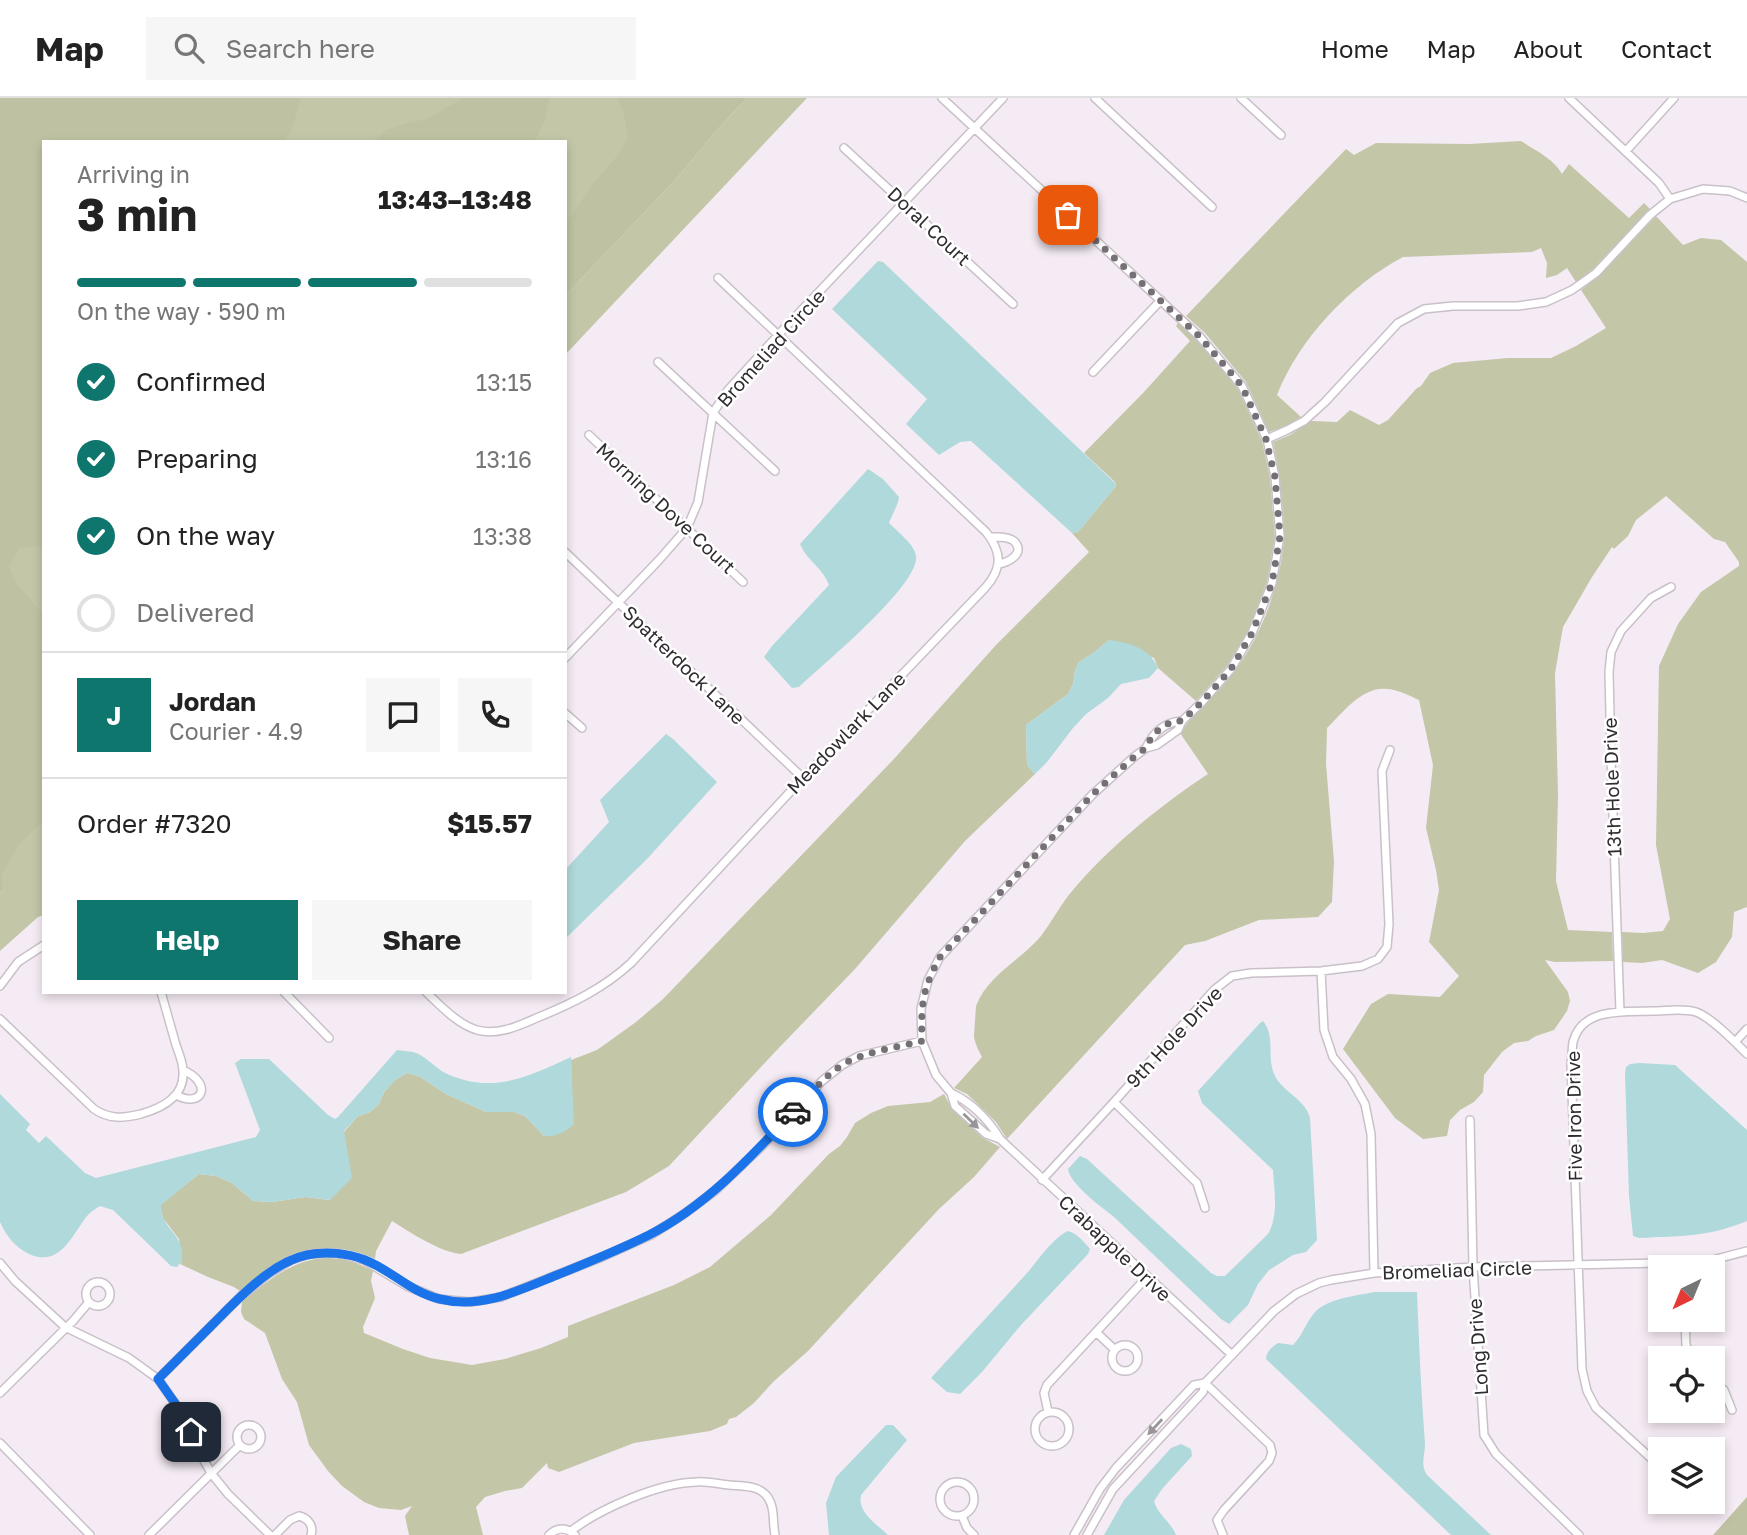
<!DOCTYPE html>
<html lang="en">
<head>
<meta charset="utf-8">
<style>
  :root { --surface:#fff; --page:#f6f6f6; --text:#222; --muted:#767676; --line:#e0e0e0; --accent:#0f766e }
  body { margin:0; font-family:"Golos Text",sans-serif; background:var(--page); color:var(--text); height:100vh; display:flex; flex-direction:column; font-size:26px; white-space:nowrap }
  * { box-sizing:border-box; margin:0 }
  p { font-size:23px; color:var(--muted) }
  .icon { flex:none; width:38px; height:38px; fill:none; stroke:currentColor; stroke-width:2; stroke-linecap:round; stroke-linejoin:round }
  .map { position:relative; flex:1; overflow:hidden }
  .drawer { position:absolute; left:42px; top:42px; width:525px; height:854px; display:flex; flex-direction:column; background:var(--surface); border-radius:0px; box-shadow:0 4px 10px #0003 }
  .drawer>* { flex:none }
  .needle { width:46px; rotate:223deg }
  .buttons { position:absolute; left:1648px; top:1157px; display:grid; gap:14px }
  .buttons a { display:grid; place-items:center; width:77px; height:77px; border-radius:0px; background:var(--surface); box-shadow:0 4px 10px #0003; font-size:35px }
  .pin { position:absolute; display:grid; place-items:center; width:60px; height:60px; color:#fff; margin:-30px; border-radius:14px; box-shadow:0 4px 10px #0006 }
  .courier { position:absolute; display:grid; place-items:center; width:70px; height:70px; margin:-35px; border:5px solid #1a73e8; border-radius:50%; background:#fff; color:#222; box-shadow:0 2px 9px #0007 }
  .head em { font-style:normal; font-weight:700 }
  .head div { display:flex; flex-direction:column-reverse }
  .head { display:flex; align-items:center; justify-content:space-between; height:119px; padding:0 35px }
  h1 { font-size:46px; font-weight:700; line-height:52px }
  .bar { display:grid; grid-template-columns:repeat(4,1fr); gap:10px 7px; align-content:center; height:84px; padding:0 35px }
  .bar i { height:9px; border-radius:5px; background:var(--line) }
  .bar .active { background:var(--accent) }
  .bar p { grid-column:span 4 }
  .line { display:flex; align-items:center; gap:18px; padding:0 35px; border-top:2px solid var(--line) }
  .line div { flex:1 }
  .round { display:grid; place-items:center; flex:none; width:74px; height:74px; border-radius:0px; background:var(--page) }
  ol { padding:0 35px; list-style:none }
  li { display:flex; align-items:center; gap:21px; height:77px }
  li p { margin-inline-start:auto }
  li .icon { padding:7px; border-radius:50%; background:var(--accent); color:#fff; stroke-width:4 }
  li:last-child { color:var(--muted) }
  li i { width:38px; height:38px; border:4px solid var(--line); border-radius:50% }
  .cta { display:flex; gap:14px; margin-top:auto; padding:14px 35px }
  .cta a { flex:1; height:80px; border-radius:0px; background:var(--accent); color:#fff; font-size:28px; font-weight:700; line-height:80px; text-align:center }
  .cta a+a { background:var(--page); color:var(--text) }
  header { display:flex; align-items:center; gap:42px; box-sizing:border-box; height:98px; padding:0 35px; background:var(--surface); border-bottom:2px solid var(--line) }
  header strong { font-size:33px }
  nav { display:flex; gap:38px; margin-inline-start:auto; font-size:24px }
  .search { width:490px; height:63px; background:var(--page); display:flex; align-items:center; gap:18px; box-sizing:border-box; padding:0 24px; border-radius:0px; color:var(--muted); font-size:26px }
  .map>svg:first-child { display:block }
  .green { fill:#c3c6a7 }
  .forest { fill:#bfc2a2 }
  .water { fill:#afd9db }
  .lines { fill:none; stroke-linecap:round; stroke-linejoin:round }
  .minor-casing { stroke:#c9c0c9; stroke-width:10 }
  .minor { stroke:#fff; stroke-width:7 }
  .oneway { fill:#989698 }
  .done { stroke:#757075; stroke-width:7; stroke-dasharray:0 12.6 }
  .route { stroke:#1a73e8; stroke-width:9 }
  .labels { text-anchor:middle; stroke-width:5; stroke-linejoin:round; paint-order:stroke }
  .street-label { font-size:19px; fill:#302d30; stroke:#fff }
</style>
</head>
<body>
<header>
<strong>Map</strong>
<div class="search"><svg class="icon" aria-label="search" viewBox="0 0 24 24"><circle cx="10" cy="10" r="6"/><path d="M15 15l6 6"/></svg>Search here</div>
<nav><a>Home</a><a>Map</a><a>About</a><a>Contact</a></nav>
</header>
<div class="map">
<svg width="1747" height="1437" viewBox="0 0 1747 1437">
  <rect width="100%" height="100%" fill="#f5ebf4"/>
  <path class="green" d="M 0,0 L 733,0 L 565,178 L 565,44 L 44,44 L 44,817 L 38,819 L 0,853 L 0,795 L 3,792 L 0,778 Z
    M 747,0 L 807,0 L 565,257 L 565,198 L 677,80 L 717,32 Z
    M 1521,43 C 1535,52 1554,61 1562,76 L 1569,66 L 1629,120 L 1644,105 L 1650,111 L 1593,171 L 1576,184 L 1567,170 L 1557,177 L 1546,180 L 1547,165 L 1541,150 L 1532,154 L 1403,159 C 1350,187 1299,241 1277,297 L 1301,319 L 1286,328 L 1269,334 L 1246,284 L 1205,235 L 1186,218 L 1346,51 L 1354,57 L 1376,45 L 1469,46 Z
    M 1656,118 L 1683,147 L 1701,140 L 1721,142 L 1747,164 L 1747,809 L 1734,814 L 1732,839 L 1716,864 L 1698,875 L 1662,862 L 1642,865 L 1623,864 L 1622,834 L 1643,835 L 1663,833 L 1670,821 L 1656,747 L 1659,568 L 1678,526 L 1701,494 L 1739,468 L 1739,464 L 1725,444 L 1714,441 L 1666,398 L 1636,422 L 1628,438 L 1614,451 L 1612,449 L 1592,479 L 1563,529 L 1555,575 L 1558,697 L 1556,783 L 1568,832 L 1612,834 L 1613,863 L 1555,864 L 1545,862 L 1568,894 L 1570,903 L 1567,913 L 1554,932 L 1536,938 L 1528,943 L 1514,945 L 1502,954 L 1484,977 L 1483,994 L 1474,1004 L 1460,1012 L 1450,1022 L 1447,1038 L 1423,1041 L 1395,1020 L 1343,951 L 1371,906 L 1388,896 L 1440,899 L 1459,878 L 1429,844 L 1439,792 L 1436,772 L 1426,730 L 1433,667 L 1419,602 C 1410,598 1397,591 1387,591 C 1362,588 1343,615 1327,630 L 1326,666 L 1334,763 L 1332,804 L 1318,819 L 1259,822 L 1205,843 L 1185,847 L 1007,1041 L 996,1024 L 967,996 L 954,990 L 982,959 C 979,953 975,946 974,939 C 974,937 976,910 976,908 C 988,877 1021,862 1041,838 C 1051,825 1058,811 1068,798 C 1105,752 1158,709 1208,676 L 1180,635 C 1194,614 1217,597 1233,575 C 1261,540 1281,485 1284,440 C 1285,431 1283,422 1283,413 C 1281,389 1278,367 1273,344 L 1290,337 L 1311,323 L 1337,324 L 1350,312 L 1379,327 L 1388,322 L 1417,290 L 1421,288 L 1430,275 L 1453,265 L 1508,260 L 1551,260 L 1576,248 L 1606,230 L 1581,192 L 1599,178 Z
    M 1178,225 L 1197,242 L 1238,291 L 1262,343 L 1270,380 L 1275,439 L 1267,484 L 1248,533 L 1227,568 L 1196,603 L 1158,570 L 1154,560 L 1109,542 L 1092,556 L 1079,564 L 1075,573 L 1073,586 L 1068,596 L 1026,627 L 1027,667 L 1035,676 L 965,743 L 855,871 L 774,955 L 669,1068 L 626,1094 L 461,1156 C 440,1154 411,1135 392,1123 L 376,1153 L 375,1161 C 350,1149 315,1146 289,1158 C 271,1166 255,1181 240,1193 L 234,1189 L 208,1179 L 180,1166 L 182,1163 L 179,1141 L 163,1120 L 160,1107 L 199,1076 L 216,1078 L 232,1085 L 253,1103 L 272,1104 L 305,1099 L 330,1102 L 344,1034 L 357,1019 L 370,1014 L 379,1006 L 384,994 L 395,982 L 407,975 L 419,978 L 446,996 L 486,1014 L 514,1014 L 525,1018 L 544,1038 L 572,998 L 571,962 L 597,952 L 636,924 L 663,901 L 893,662 L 996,547 L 1089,454 L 1072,435 L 1078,434 L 1116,388 L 1115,384 L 1084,355 L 1144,294 L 1190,243 L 1176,228 Z
    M 944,996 L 952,1011 L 975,1033 L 983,1040 L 1000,1049 L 974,1079 L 939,1111 L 808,1253 L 773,1284 L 754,1305 L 736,1319 L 729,1321 L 727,1326 L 710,1333 L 634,1345 L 559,1374 L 548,1370 L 547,1365 L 522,1390 L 505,1393 L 485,1399 L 476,1409 L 483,1437 L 409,1437 L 405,1418 L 412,1408 L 401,1412 L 379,1410 L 364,1404 L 342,1388 L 328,1373 L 309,1347 L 297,1304 L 282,1281 L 265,1235 L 244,1221 L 241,1214 L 242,1204 L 244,1202 C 285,1168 320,1144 373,1173 L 371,1183 L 375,1200 L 363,1229 L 364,1235 L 403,1251 L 430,1260 L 472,1267 L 505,1261 L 541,1250 L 568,1239 L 568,1228 L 674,1187 L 710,1169 L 771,1117 L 829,1056 L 840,1048 L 847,1039 L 855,1025 L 871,1015 L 888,1008 L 930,1004 Z"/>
  <path class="forest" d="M 0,0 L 301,0 L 291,34 L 283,44 L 44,44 L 44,448 L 19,450 L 9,469 L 16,485 L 44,517 L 44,722 L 19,746 L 2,776 L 3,792 L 0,795 Z
    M 463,0 L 549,0 L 545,23 L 534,44 L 373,44 L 384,33 L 404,26 L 427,21 Z
    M 617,0 L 747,0 L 717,32 L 677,80 L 565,198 L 565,126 L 593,86 L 619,56 L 628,40 L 624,16 Z
    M 1747,1399 L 1747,1437 L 1713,1437 Z"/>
  <path class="water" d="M 878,163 L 883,164 L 1115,385 L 1116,388 L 1078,434 L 1072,435 L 971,343 L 960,344 L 939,357 L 906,326 L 927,301 L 832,211 Z
    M 868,371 L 883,381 L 899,399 C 898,408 892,416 889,425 C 897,433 915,447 916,458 C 920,487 821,568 799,589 L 792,590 L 764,559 L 772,548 L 829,487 C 823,470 807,463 800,446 Z
    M 1109,542 C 1128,544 1150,550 1158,570 L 1149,580 L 1121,586 L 1108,600 L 1086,616 L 1073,630 L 1047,664 L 1035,676 L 1027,667 L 1026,627 L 1068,596 L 1073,586 L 1075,573 L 1079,564 L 1092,556 Z
    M 666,636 L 673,641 L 717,684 L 647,761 L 565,841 L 565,772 L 609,724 L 600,702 Z
    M 1263,923 C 1276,938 1266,961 1275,978 C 1283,994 1306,1002 1310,1020 L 1317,1142 L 1306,1154 L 1293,1157 L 1269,1172 L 1258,1186 L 1248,1207 L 1229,1226 L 1221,1221 L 1113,1118 C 1101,1109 1070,1086 1068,1071 L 1080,1058 L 1087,1061 L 1211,1175 L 1217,1178 L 1225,1178 L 1268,1136 C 1279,1117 1274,1092 1273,1072 L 1202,1005 L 1198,993 L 1260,925 Z
    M 397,952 C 402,953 408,953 413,954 C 425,957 434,969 445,975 C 492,997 528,979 571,959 L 574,1026 C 567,1033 555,1040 544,1038 L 525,1018 L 514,1014 L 486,1014 L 446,996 L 419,978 L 407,975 L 395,982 L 384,994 L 379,1006 L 370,1014 L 357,1019 L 344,1033 L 352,1080 L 330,1102 L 305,1099 L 272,1104 L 253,1103 L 232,1085 L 216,1078 L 199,1076 L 161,1107 C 161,1108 162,1117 163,1119 C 171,1137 184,1139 182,1163 L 177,1169 L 171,1168 L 113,1112 L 100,1108 C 95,1111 90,1114 87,1118 C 72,1137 60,1170 29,1156 C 14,1148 7,1139 0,1124 L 0,996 L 30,1026 L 26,1032 L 39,1045 L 46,1038 L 85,1075 L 96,1080 L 256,1039 L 260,1032 L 235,965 L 241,961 L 269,961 L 328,1017 L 335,1021 L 338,1019 Z
    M 1639,965 L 1675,967 L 1747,1032 L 1747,1123 C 1708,1139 1680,1138 1639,1140 L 1633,1138 L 1629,1098 L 1625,976 L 1626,969 L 1630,966 Z
    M 1068,1133 C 1078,1136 1084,1144 1090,1151 L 1088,1156 L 1021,1227 L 982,1274 L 960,1296 L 947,1294 L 931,1280 L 1028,1174 C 1038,1162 1054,1139 1068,1133 Z
    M 1374,1194 L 1417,1194 C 1419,1244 1421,1295 1425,1346 C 1425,1358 1420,1366 1427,1377 L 1491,1437 L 1451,1437 L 1266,1261 C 1266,1254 1272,1249 1278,1245 L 1293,1247 C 1303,1237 1306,1224 1315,1214 C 1329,1200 1356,1198 1374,1194 Z
    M 886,1327 L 893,1327 L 907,1342 L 861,1397 C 857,1414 876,1426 888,1437 L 829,1437 L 826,1405 L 836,1379 Z
    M 1181,1346 L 1191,1351 L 1192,1358 L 1162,1391 L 1154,1403 C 1157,1416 1171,1424 1176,1437 L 1104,1437 L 1124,1402 L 1171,1350 Z"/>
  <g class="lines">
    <g class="minor-casing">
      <path id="minor" d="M 942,0 L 1200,239 L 1242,288 L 1267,341 L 1275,379 L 1280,438 L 1272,485 L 1252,535 L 1231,571 L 1202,604 L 1182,623 L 1178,632 L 1157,647 L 1146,650 L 1134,659 L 1093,696 L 940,859 L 928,882 L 921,911 L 922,943 L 936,977 L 951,995 L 955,1008 L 986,1036 L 1000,1041
        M 1095,0 L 1212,109
        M 1241,0 L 1281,37
        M 1569,0 L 1659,85 L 1670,101
        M 844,50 L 1013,206
        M 1626,53 L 1674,0
        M 658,264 L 775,373
        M 1093,274 L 1161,202
        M 589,337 L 743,484
        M 1267,341 L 1287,332 L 1304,323 L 1325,304 L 1398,225 L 1424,211 L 1453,208 L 1518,208 L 1546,204 L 1572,192 L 1596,175 L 1650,117 L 1670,101 L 1703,91 L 1730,93 L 1747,100
        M 991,439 C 997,439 1008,438 1014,443 C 1026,455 1009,464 999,466
        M 565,454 L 803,680
        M 565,560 L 659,462 L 687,430 L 698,404 L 713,315 L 728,292 L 778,237 L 1003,0
        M 565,615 L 582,630
        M 1146,650 C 1153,635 1164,624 1182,623
        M 1321,873 L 1324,932 L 1333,959 L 1351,981 L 1365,1006 L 1371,1036 L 1374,1175
        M 0,888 L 18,864 L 44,847
        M 284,894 L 329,940
        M 426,894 C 441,908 457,926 477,932 C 499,938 520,927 539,919 C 573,905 604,890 631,865 L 803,680 L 985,490 C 1003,470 1002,454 986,434 L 718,180
        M 1620,914 L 1611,660 L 1609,574 L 1611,554 L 1621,533 L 1651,500 L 1671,489
        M 0,921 L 94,1011 C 110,1022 124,1020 141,1016 C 162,1010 185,999 183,973 C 183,965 179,955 176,947 C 171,929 166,912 161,894
        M 1735,944 L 1747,931
        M 951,995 C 971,1004 989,1022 1000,1041 L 1232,1257
        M 176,997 C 203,1011 213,985 183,972
        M 1114,1004 L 1197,1085 L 1205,1110
        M 1470,1022 L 1473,1169 L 1484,1337 L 1496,1356 L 1579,1437
        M 1042,1082 L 1114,1004 L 1214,892 L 1232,878 L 1251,875 L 1321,873 L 1362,868 L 1378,861 L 1387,849 L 1389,826 L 1382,673 L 1390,652
        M 0,1165 L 15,1183 L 65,1229 L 129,1260 L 158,1281 L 184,1318 L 197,1350 L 211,1375 L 228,1396 L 270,1437
        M86 1196a12 12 0 1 1 24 0a12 12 0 1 1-24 0Z
        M 1685,1222 L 1686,1247 L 1692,1260
        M 1096,1234 L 1115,1252
        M1112 1260a13 13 0 1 1 26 0a13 13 0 1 1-26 0Z
        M 158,1281 L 241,1198 L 267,1177 L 291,1162 L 309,1156 L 335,1155 L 364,1162 L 407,1188 L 439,1201 L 470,1204 L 501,1199 L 602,1159 L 651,1137 L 684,1116 L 716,1092 L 762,1048 L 822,983 L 842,967 L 859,958 L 922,943
        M 1713,1282 L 1724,1292 L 1732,1312
        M 1205,1285 L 1270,1347 L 1272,1355 L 1269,1363 L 1224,1412 L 1217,1422 L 1223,1437
        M 0,1295 L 73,1223 L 89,1204
        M1035 1331a17 17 0 1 1 34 0a17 17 0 1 1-34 0Z
        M 1048,1314 L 1044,1295 L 1047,1287 L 1147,1179
        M237 1339a12 12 0 1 1 24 0a12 12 0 1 1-24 0Z
        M 0,1345 L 90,1437
        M 1661,1366 L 1654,1363 L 1596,1310 L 1587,1293 L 1582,1271 L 1571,966 C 1572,959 1572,951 1573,944 C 1582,909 1624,914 1653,913 C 1666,913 1683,910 1696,914 C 1711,919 1735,944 1747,956
        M940 1401a17 17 0 1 1 34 0a17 17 0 1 1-34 0Z
        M 962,1418 L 967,1430 L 974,1437
        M 571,1433 C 601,1410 659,1385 696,1384 C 707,1383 718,1386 729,1387 C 741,1388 756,1387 765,1396 C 776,1407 772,1423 775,1437
        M 149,1437 L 240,1347
        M 275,1437 L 290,1422 L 299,1418 C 308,1420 314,1428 311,1437
        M 549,1437 C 557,1429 567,1429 575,1437
        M 1074,1437 L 1100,1391 L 1116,1370 L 1194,1287 L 1205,1285
        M 1087,1437 L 1113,1391 L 1203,1294 L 1205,1285 L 1274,1213 L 1296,1196 L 1319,1185 L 1331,1182 L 1374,1175 L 1473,1169 L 1705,1164 L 1747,1153"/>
    </g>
    <use href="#minor" class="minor"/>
  </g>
  <defs><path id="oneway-solid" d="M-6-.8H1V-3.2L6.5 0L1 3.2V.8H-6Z" transform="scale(1.75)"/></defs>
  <g class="oneway">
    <use href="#oneway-solid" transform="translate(971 1023) rotate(44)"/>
    <use href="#oneway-solid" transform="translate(1155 1329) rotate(133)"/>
  </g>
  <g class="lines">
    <path class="done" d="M 793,1014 C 808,998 823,980 842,967 C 865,953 896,950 922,943 C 921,906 922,892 940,859 L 1093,696 L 1134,659 L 1146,650 L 1153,636 L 1172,623 L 1182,623 L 1202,604 L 1231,571 L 1252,535 L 1272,485 L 1280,438 L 1275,379 L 1266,341 L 1242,288 L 1200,239 L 1068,117"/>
    <path class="route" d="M 191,1334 L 184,1318 L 158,1281 C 177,1262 196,1243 214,1225 C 239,1200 272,1164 307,1157 C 325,1153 348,1155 365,1162 C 391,1172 410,1194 440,1201 C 479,1211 516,1194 552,1179 C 584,1166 617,1153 649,1137 C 706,1108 750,1060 793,1014"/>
  </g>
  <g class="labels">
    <g class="street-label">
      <text transform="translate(929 128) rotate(43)" y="7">Doral Court</text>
      <text transform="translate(771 250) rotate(-48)" y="7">Bromeliad Circle</text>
      <text transform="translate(666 410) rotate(43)" y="7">Morning Dove Court</text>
      <text transform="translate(684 567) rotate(44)" y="7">Spatterdock Lane</text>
      <text transform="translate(846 635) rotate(-46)" y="7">Meadowlark Lane</text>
      <text transform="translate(1612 689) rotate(-92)" y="7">13th Hole Drive</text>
      <text transform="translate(1174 939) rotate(-47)" y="7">9th Hole Drive</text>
      <text transform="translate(1574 1018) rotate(-91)" y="7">Five Iron Drive</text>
      <text transform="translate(1115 1150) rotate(43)" y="7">Crabapple Drive</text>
      <text transform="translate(1457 1172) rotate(-2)" y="7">Bromeliad Circle</text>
      <text transform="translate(1478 1249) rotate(-94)" y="7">Long Drive</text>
    </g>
  </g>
</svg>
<div class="buttons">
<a><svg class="needle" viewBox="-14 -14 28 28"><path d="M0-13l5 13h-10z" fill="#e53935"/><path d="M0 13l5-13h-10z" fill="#767676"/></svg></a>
<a><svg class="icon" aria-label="locate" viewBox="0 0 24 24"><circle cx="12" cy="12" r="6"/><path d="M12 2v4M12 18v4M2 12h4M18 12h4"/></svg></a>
<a><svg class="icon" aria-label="layers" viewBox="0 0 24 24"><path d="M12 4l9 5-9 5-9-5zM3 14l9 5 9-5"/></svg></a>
</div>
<div class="pin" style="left:1068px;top:117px;background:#ea580c"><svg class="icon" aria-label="bag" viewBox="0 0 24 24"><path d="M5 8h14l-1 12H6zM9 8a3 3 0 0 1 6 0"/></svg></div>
<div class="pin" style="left:191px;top:1334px;background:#1f2937"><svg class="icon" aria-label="home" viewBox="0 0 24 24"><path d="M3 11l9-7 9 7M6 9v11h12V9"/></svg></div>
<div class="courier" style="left:793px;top:1014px"><svg class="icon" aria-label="car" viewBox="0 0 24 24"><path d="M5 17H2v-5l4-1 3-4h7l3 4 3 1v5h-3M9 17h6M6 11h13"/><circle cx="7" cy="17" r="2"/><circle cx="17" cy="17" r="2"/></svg></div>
<section class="drawer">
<div class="head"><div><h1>3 min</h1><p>Arriving in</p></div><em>13:43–13:48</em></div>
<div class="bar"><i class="active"></i><i class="active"></i><i class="active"></i><i></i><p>On the way · 590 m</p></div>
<ol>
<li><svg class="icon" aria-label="check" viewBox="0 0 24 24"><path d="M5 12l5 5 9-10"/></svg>Confirmed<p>13:15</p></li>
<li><svg class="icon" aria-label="check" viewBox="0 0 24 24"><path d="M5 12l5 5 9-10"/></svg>Preparing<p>13:16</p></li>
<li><svg class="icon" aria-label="check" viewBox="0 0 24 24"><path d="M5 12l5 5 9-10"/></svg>On the way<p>13:38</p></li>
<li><i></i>Delivered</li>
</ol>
<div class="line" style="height:126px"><b class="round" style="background:var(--accent);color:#fff">J</b><div><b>Jordan</b><p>Courier · 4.9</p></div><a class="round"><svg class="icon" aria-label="chat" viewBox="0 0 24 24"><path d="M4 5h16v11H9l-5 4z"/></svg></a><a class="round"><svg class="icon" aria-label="phone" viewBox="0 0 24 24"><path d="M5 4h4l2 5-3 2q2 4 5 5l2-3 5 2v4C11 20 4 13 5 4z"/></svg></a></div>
<div class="line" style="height:91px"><div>Order #7320</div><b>$15.57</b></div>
<div class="cta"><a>Help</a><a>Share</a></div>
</section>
</div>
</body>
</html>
